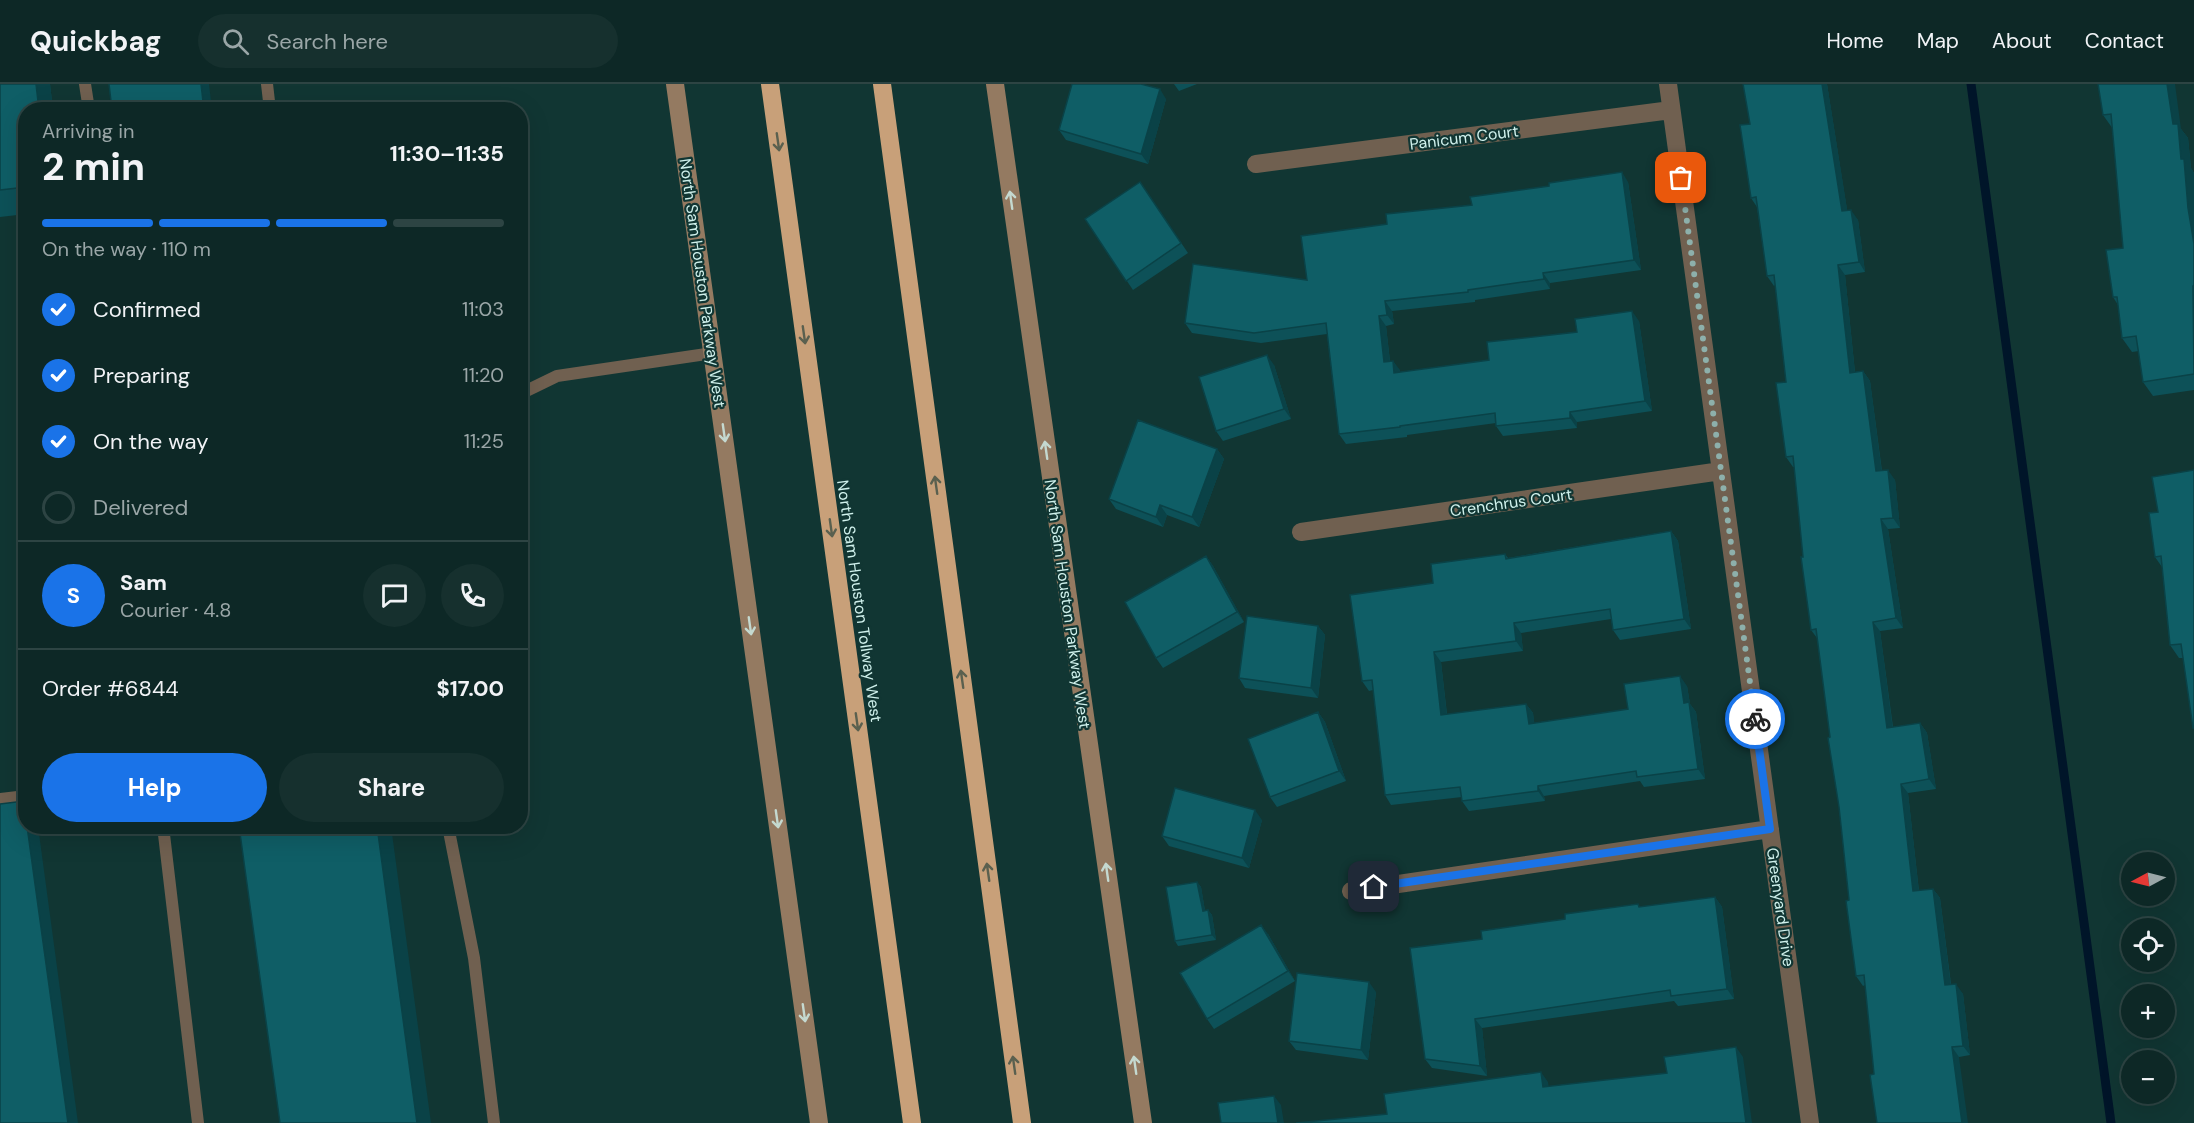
<!DOCTYPE html>
<html lang="en">
<head>
<meta charset="utf-8">
<style>
  :root { --surface:#0d2826; --page:#16302e; --text:#f1f3f6; --muted:#9aa6a7; --line:#2d4443; --accent:#1a73e8 }
  body { margin:0; font-family:"DM Sans",sans-serif; background:var(--page); color:var(--text); height:100vh; display:flex; flex-direction:column; font-size:22px; white-space:nowrap }
  * { box-sizing:border-box; margin:0 }
  p { font-size:20px; color:var(--muted) }
  .icon { flex:none; width:33px; height:33px; fill:none; stroke:currentColor; stroke-width:2; stroke-linecap:round; stroke-linejoin:round }
  .map { position:relative; flex:1; overflow:hidden }
  .sheet { position:absolute; left:18px; top:18px; width:510px; height:732px; display:flex; flex-direction:column; background:var(--surface); border-radius:24px; box-shadow:0 6px 24px #0002,0 0 0 2px var(--line) }
  .sheet>* { flex:none }
  .needle { width:39px; rotate:263deg }
  .buttons { position:absolute; left:2121px; top:768px; display:grid; gap:12px }
  .buttons a { display:grid; place-items:center; width:54px; height:54px; border-radius:50%; background:var(--surface); box-shadow:0 6px 24px #0002,0 0 0 2px var(--line); font-size:30px }
  .pin { position:absolute; display:grid; place-items:center; width:51px; height:51px; color:#fff; margin:-26px; border-radius:12px; box-shadow:0 3px 9px #0006 }
  .courier { position:absolute; display:grid; place-items:center; width:60px; height:60px; margin:-30px; border:4px solid #1a73e8; border-radius:50%; background:#fff; color:#222; box-shadow:0 2px 8px #0007 }
  .summary em { font-style:normal; font-weight:700 }
  .summary div { display:flex; flex-direction:column-reverse }
  .summary { display:flex; align-items:center; justify-content:space-between; height:102px; padding:0 24px }
  h1 { font-size:39px; font-weight:700; line-height:45px }
  .bar { display:grid; grid-template-columns:repeat(4,1fr); gap:9px 6px; align-content:center; height:72px; padding:0 24px }
  .bar i { height:8px; border-radius:4px; background:var(--line) }
  .bar .on { background:var(--accent) }
  .bar p { grid-column:span 4 }
  .line { display:flex; align-items:center; gap:15px; padding:0 24px; border-top:2px solid var(--line) }
  .line div { flex:1 }
  .round { display:grid; place-items:center; flex:none; width:63px; height:63px; border-radius:32px; background:var(--page) }
  ol { padding:0 24px; list-style:none }
  li { display:flex; align-items:center; gap:18px; height:66px }
  li p { margin-inline-start:auto }
  li .icon { padding:6px; border-radius:50%; background:var(--accent); color:#fff; stroke-width:4 }
  li:last-child { color:var(--muted) }
  li i { width:33px; height:33px; border:3px solid var(--line); border-radius:50% }
  .action { display:flex; gap:12px; margin-top:auto; padding:12px 24px }
  .action a { flex:1; height:69px; border-radius:36px; background:var(--accent); color:#fff; font-size:24px; font-weight:700; line-height:69px; text-align:center }
  .action a+a { background:var(--page); color:var(--text) }
  header { display:flex; align-items:center; gap:36px; box-sizing:border-box; height:84px; padding:0 30px; background:var(--surface); border-bottom:2px solid var(--line) }
  header strong { font-size:28px }
  nav { display:flex; gap:33px; margin-inline-start:auto; font-size:21px }
  .search { width:420px; height:54px; background:var(--page); display:flex; align-items:center; gap:15px; box-sizing:border-box; padding:0 21px; border-radius:33px; color:var(--muted); font-size:22px }
  .map>svg:first-child { display:block }
  .lines { fill:none; stroke-linecap:round; stroke-linejoin:round }
  .stream { stroke:#001529; stroke-width:9 }
  .lane { stroke:#706050; stroke-width:12 }
  .street { stroke:#706050; stroke-width:18 }
  .secondary { stroke:#947a61; stroke-width:18 }
  .highway { stroke:#c8a079; stroke-width:18 }
  .wall { fill:#0d5158 }
  .shaded-wall { fill:#0a4247 }
  .building { fill:#0f5e66; stroke:#0a4247; stroke-width:1.5 }
  .oneway { stroke:#5a604f }
  .oneway2 { stroke:#c4d9d0 }
  .done { stroke:#8db0ab; stroke-width:6; stroke-dasharray:0 10.8 }
  .route { stroke:#1a73e8; stroke-width:8 }
  .labels { text-anchor:middle; stroke-width:4.5; stroke-linejoin:round; paint-order:stroke }
  .street-label { font-size:16px; fill:#d0f1ec; stroke:#113633 }
</style>
</head>
<body>
<header>
<strong>Quickbag</strong>
<div class="search"><svg class="icon" aria-label="search" viewBox="0 0 24 24"><circle cx="10" cy="10" r="6"/><path d="M15 15l6 6"/></svg>Search here</div>
<nav><a>Home</a><a>Map</a><a>About</a><a>Contact</a></nav>
</header>
<div class="map">
<svg width="2194" height="1039" viewBox="0 0 2194 1039">
  <rect width="100%" height="100%" fill="#113633"/>
  <g class="lines">
    <path class="stream" d="M 1971,0 L 2111,1039"/>
    <path class="lane" d="M 85,0 L 89,26
      M 267,0 L 270,26
      M 520,310 L 557,292 L 713,269
      M 0,715 L 26,712
      M 163,742 L 198,1039
      M 448,742 L 474,874 L 494,1039"/>
    <path class="street" d="M 1668,0 L 1810,1039
      M 1256,80 L 1671,26
      M 1301,448 L 1721,387
      M 1351,807 L 1770,745"/>
    <path class="secondary" d="M 675,0 L 819,1039
      M 995,0 L 1143,1039"/>
    <path class="highway" d="M 770,0 L 912,1039
      M 882,0 L 1022,1039"/>
  </g>
  <path class="wall" d="M 0,0 L 50,0 L 53,26 L 26,26 L 26,130 L 0,133 Z
    M 1174,0 L 1197,0 L 1179,7 Z
    M 1743,0 L 1827,0 L 1847,126 L 1858,136 L 1865,188 L 1845,191 L 1855,288 L 1863,287 L 1870,297 L 1882,387 L 1895,396 L 1900,444 L 1888,445 L 1903,544 L 1880,547 L 1893,643 L 1920,639 L 1927,649 L 1936,705 L 1908,709 L 1919,807 L 1933,805 L 1940,814 L 1951,900 L 1963,910 L 1970,971 L 1959,973 L 1874,990 L 1865,901 L 1863,902 L 1856,892 L 1849,816 L 1839,723 L 1817,554 L 1811,546 L 1795,383 L 1793,383 L 1786,373 L 1786,298 L 1775,201 L 1774,202 L 1767,192 L 1757,123 L 1751,114 L 1750,40 Z
    M 2098,0 L 2181,45 L 2188,54 L 2191,84 L 2194,89 L 2194,306 L 2153,312 L 2143,298 L 2139,267 L 2132,268 L 2122,254 L 2118,221 L 2113,213 L 2123,164 L 2113,45 L 2103,31 Z
    M 1166,15 L 1148,80 L 1066,56 L 1059,46 Z
    M 1140,98 L 1188,169 L 1133,206 L 1085,135 Z
    M 1628,98 L 1641,186 L 1550,199 L 1550,205 L 1475,216 L 1475,218 L 1392,227 L 1394,240 L 1386,242 L 1390,277 L 1393,277 L 1400,288 L 1489,276 L 1577,248 L 1639,237 L 1652,327 L 1577,338 L 1577,344 L 1503,352 L 1496,342 L 1496,339 L 1407,351 L 1407,353 L 1346,360 L 1339,350 L 1327,250 L 1261,259 L 1192,249 L 1185,239 L 1307,196 L 1387,140 L 1472,121 Z
    M 1274,281 L 1291,335 L 1223,357 L 1216,347 Z
    M 1217,365 L 1224,375 L 1199,443 L 1167,431 L 1163,443 L 1116,425 L 1109,415 Z
    M 2194,386 L 2194,645 L 2183,574 L 2179,574 L 2170,561 L 2162,483 L 2155,473 L 2158,428 Z
    M 1671,447 L 1678,457 L 1691,545 L 1620,556 L 1613,546 L 1611,535 L 1521,549 L 1523,567 L 1441,578 L 1447,630 L 1526,620 L 1533,629 L 1534,639 L 1628,625 L 1687,602 L 1690,620 L 1696,628 L 1705,695 L 1644,703 L 1640,697 L 1544,712 L 1545,717 L 1469,727 L 1462,717 L 1462,713 L 1391,721 L 1385,711 L 1373,606 L 1369,607 L 1362,597 L 1433,499 L 1505,470 L 1508,474 Z
    M 1206,472 L 1213,482 L 1244,538 L 1163,584 L 1156,574 Z
    M 1318,542 L 1325,551 L 1318,614 L 1245,604 L 1239,594 Z
    M 1318,628 L 1325,638 L 1346,697 L 1277,723 L 1270,713 Z
    M 1262,736 L 1249,784 L 1169,762 L 1162,752 Z
    M 1197,798 L 1201,803 L 1205,827 L 1208,826 L 1212,831 L 1216,856 L 1178,862 L 1175,857 Z
    M 1715,813 L 1722,823 L 1734,915 L 1678,922 L 1674,917 L 1482,944 L 1487,992 L 1432,984 L 1425,975 L 1482,855 L 1565,835 L 1638,820 L 1640,823 Z
    M 1268,850 L 1295,897 L 1214,945 L 1207,935 Z
    M 1376,908 L 1368,976 L 1296,966 L 1289,957 Z"/>
  <path class="shaded-wall" d="M 36,0 L 50,0 L 53,26 L 39,26 Z
    M 201,0 L 209,0 L 212,26 L 204,26 Z
    M 1822,0 L 1827,0 L 1849,137 L 1842,127 Z
    M 2167,0 L 2175,0 L 2181,45 L 2188,54 L 2191,84 L 2194,89 L 2194,160 L 2181,75 L 2173,40 Z
    M 1160,5 L 1166,15 L 1148,80 L 1141,70 Z
    M 1622,88 L 1628,98 L 1641,186 L 1634,176 Z
    M 1851,126 L 1858,136 L 1865,188 L 1859,178 Z
    M 1838,181 L 1845,191 L 1856,299 L 1850,289 Z
    M 1543,189 L 1550,199 L 1550,205 L 1544,195 Z
    M 1385,217 L 1392,227 L 1394,240 L 1387,231 Z
    M 1632,227 L 1639,237 L 1652,327 L 1645,317 Z
    M 1379,232 L 1386,242 L 1391,287 L 1384,278 Z
    M 1267,271 L 1274,281 L 1291,335 L 1284,325 Z
    M 1393,277 L 1400,286 L 1401,298 L 1394,289 Z
    M 1863,287 L 1870,297 L 1883,397 L 1876,387 Z
    M 1570,328 L 1577,338 L 1577,344 L 1570,334 Z
    M 1217,365 L 1224,375 L 1199,443 L 1192,433 Z
    M 1888,386 L 1895,396 L 1900,444 L 1893,434 Z
    M 1160,421 L 1167,431 L 1163,443 L 1156,433 Z
    M 1881,435 L 1888,445 L 1903,544 L 1896,534 Z
    M 1671,447 L 1678,457 L 1691,545 L 1684,535 Z
    M 1206,472 L 1213,482 L 1244,538 L 1237,528 Z
    M 1873,538 L 1880,547 L 1894,654 L 1887,644 Z
    M 1514,539 L 1521,549 L 1523,567 L 1516,557 Z
    M 1318,542 L 1325,551 L 1318,614 L 1311,604 Z
    M 1434,568 L 1441,578 L 1448,641 L 1441,631 Z
    M 1680,592 L 1687,602 L 1690,620 L 1696,628 L 1705,695 L 1698,685 L 1684,619 Z
    M 1526,620 L 1533,629 L 1536,650 L 1529,640 Z
    M 1318,628 L 1325,638 L 1346,697 L 1339,687 Z
    M 1920,639 L 1927,649 L 1936,705 L 1929,695 Z
    M 1901,700 L 1908,709 L 1920,817 L 1913,807 Z
    M 1538,702 L 1544,712 L 1545,717 L 1538,707 Z
    M 1255,726 L 1262,736 L 1249,784 L 1242,774 Z
    M 27,742 L 38,742 L 78,1039 L 68,1039 Z
    M 377,742 L 391,742 L 431,1039 L 417,1039 Z
    M 1197,798 L 1201,803 L 1206,832 L 1203,827 Z
    M 1933,805 L 1940,814 L 1952,911 L 1945,901 Z
    M 1715,813 L 1722,823 L 1734,915 L 1727,905 Z
    M 1208,826 L 1212,831 L 1216,856 L 1212,851 Z
    M 1261,841 L 1268,850 L 1295,897 L 1288,887 Z
    M 1369,898 L 1376,908 L 1368,976 L 1361,966 Z
    M 1956,900 L 1963,910 L 1970,971 L 1963,962 Z
    M 1475,935 L 1482,944 L 1487,992 L 1480,982 Z
    M 1736,963 L 1743,973 L 1752,1039 L 1746,1039 Z
    M 1952,963 L 1959,973 L 1968,1039 L 1962,1039 Z
    M 1541,988 L 1548,998 L 1550,1013 L 1543,1003 Z
    M 1274,1012 L 1281,1021 L 1284,1039 L 1278,1039 Z"/>
  <path class="building" d="M 0,0 L 36,0 L 39,26 L 26,26 L 26,103 L 0,106 Z
    M 109,0 L 201,0 L 204,26 L 112,26 Z
    M 1072,0 L 1141,0 L 1160,5 L 1141,70 L 1059,46 Z
    M 1743,0 L 1822,0 L 1842,127 L 1851,126 L 1859,178 L 1838,181 L 1850,289 L 1863,287 L 1876,387 L 1888,386 L 1893,434 L 1881,435 L 1896,534 L 1873,538 L 1887,644 L 1920,639 L 1929,695 L 1901,700 L 1913,807 L 1933,805 L 1945,901 L 1956,900 L 1963,962 L 1952,963 L 1962,1039 L 1877,1039 L 1870,991 L 1874,990 L 1864,891 L 1856,892 L 1846,817 L 1849,816 L 1839,723 L 1828,654 L 1830,653 L 1816,545 L 1811,546 L 1801,473 L 1803,473 L 1793,372 L 1786,373 L 1776,299 L 1786,298 L 1774,191 L 1767,192 L 1756,113 L 1751,114 L 1740,41 L 1750,40 Z
    M 2098,0 L 2167,0 L 2173,40 L 2178,40 L 2181,75 L 2184,75 L 2188,124 L 2194,160 L 2194,201 L 2193,202 L 2194,290 L 2143,298 L 2136,252 L 2122,254 L 2117,213 L 2113,213 L 2106,166 L 2123,164 L 2111,30 L 2103,31 Z
    M 1622,88 L 1634,176 L 1543,189 L 1544,195 L 1468,206 L 1468,208 L 1385,217 L 1387,231 L 1379,232 L 1384,278 L 1393,277 L 1394,289 L 1489,276 L 1487,258 L 1577,248 L 1575,235 L 1632,227 L 1645,317 L 1570,328 L 1570,334 L 1496,342 L 1495,329 L 1400,342 L 1400,343 L 1339,350 L 1326,239 L 1254,249 L 1185,239 L 1193,180 L 1307,196 L 1301,152 L 1387,140 L 1386,130 L 1472,121 L 1470,113 L 1549,102 L 1549,99 Z
    M 1140,98 L 1181,159 L 1126,197 L 1085,135 Z
    M 1267,271 L 1284,325 L 1216,347 L 1199,293 Z
    M 1138,336 L 1217,365 L 1192,433 L 1160,421 L 1156,433 L 1109,415 Z
    M 2194,386 L 2194,644 L 2193,644 L 2181,560 L 2170,561 L 2161,472 L 2155,473 L 2149,429 L 2158,428 L 2152,393 Z
    M 1671,447 L 1684,535 L 1613,546 L 1610,525 L 1514,539 L 1516,557 L 1434,568 L 1441,631 L 1526,620 L 1529,640 L 1628,625 L 1624,600 L 1680,592 L 1684,619 L 1689,618 L 1698,685 L 1637,693 L 1636,687 L 1538,702 L 1538,707 L 1462,717 L 1460,703 L 1385,711 L 1372,596 L 1362,597 L 1350,511 L 1433,499 L 1431,480 L 1505,470 L 1506,475 Z
    M 1206,472 L 1237,528 L 1156,574 L 1125,518 Z
    M 1247,532 L 1318,542 L 1311,604 L 1239,594 Z
    M 1318,628 L 1339,687 L 1270,713 L 1248,655 Z
    M 1175,704 L 1255,726 L 1242,774 L 1162,752 Z
    M 24,717 L 26,729 L 26,742 L 27,742 L 68,1039 L 0,1039 L 0,720 Z
    M 239,742 L 377,742 L 417,1039 L 280,1039 Z
    M 1197,798 L 1203,827 L 1208,826 L 1212,851 L 1175,857 L 1166,803 Z
    M 1715,813 L 1727,905 L 1671,912 L 1670,906 L 1475,935 L 1480,982 L 1425,975 L 1410,864 L 1482,855 L 1481,847 L 1565,835 L 1565,830 L 1638,820 L 1639,823 Z
    M 1261,841 L 1288,887 L 1207,935 L 1180,889 Z
    M 1297,889 L 1369,898 L 1361,966 L 1289,957 Z
    M 1736,963 L 1746,1039 L 1296,1039 L 1387,1030 L 1384,1010 L 1541,988 L 1543,1003 L 1667,989 L 1664,973 Z
    M 1274,1012 L 1278,1039 L 1221,1039 L 1218,1019 Z"/>
  <defs><path id="oneway-shaft" d="M-6 0H5M1.5-3L5.5 0L1.5 3" fill="none" stroke-width="1.6" stroke-linecap="round" stroke-linejoin="round" transform="scale(1.5)"/></defs>
  <g class="oneway">
    <use href="#oneway-shaft" transform="translate(778 58) rotate(82)"/>
    <use href="#oneway-shaft" transform="translate(804 251) rotate(82)"/>
    <use href="#oneway-shaft" transform="translate(936 401) rotate(-98)"/>
    <use href="#oneway-shaft" transform="translate(831 444) rotate(82)"/>
    <use href="#oneway-shaft" transform="translate(962 595) rotate(-98)"/>
    <use href="#oneway-shaft" transform="translate(857 638) rotate(82)"/>
    <use href="#oneway-shaft" transform="translate(988 788) rotate(-98)"/>
    <use href="#oneway-shaft" transform="translate(1014 981) rotate(-98)"/>
  </g>
  <g class="oneway2">
    <use href="#oneway-shaft" transform="translate(1011 116) rotate(-98)"/>
    <use href="#oneway-shaft" transform="translate(724 349) rotate(82)"/>
    <use href="#oneway-shaft" transform="translate(1046 366) rotate(-98)"/>
    <use href="#oneway-shaft" transform="translate(750 542) rotate(82)"/>
    <use href="#oneway-shaft" transform="translate(777 735) rotate(82)"/>
    <use href="#oneway-shaft" transform="translate(1107 788) rotate(-98)"/>
    <use href="#oneway-shaft" transform="translate(804 929) rotate(82)"/>
    <use href="#oneway-shaft" transform="translate(1135 981) rotate(-98)"/>
  </g>
  <g class="lines">
    <path class="done" d="M 1681,94 L 1755,635"/>
    <path class="route" d="M 1374,803 L 1770,745 L 1755,635"/>
  </g>
  <g class="labels">
    <g class="street-label">
      <text transform="translate(1464 53) rotate(-7)" y="6">Panicum Court</text>
      <text transform="translate(703 199) rotate(82)" y="6">North Sam Houston Parkway West</text>
      <text transform="translate(1511 418) rotate(-8)" y="6">Crenchrus Court</text>
      <text transform="translate(860 517) rotate(82)" y="6">North Sam Houston Tollway West</text>
      <text transform="translate(1068 520) rotate(82)" y="6">North Sam Houston Parkway West</text>
      <text transform="translate(1781 823) rotate(82)" y="6">Greenyard Drive</text>
    </g>
  </g>
</svg>
<div class="buttons">
<a><svg class="needle" viewBox="-14 -14 28 28"><path d="M0-13l5 13h-10z" fill="#e53935"/><path d="M0 13l5-13h-10z" fill="#9aa6a7"/></svg></a>
<a><svg class="icon" aria-label="locate" viewBox="0 0 24 24"><circle cx="12" cy="12" r="6"/><path d="M12 2v4M12 18v4M2 12h4M18 12h4"/></svg></a>
<a>+</a>
<a>−</a>
</div>
<div class="pin" style="left:1681px;top:94px;background:#ea580c"><svg class="icon" aria-label="bag" viewBox="0 0 24 24"><path d="M5 8h14l-1 12H6zM9 8a3 3 0 0 1 6 0"/></svg></div>
<div class="pin" style="left:1374px;top:803px;background:#1f2937"><svg class="icon" aria-label="home" viewBox="0 0 24 24"><path d="M3 11l9-7 9 7M6 9v11h12V9"/></svg></div>
<div class="courier" style="left:1755px;top:635px"><svg class="icon" aria-label="bike" viewBox="0 0 24 24"><circle cx="6" cy="16" r="4"/><circle cx="18" cy="16" r="4"/><path d="M6 16l4-8h5l3 8M10 8l3 8H6M13 5h3"/></svg></div>
<section class="sheet">
<div class="summary"><div><h1>2 min</h1><p>Arriving in</p></div><em>11:30–11:35</em></div>
<div class="bar"><i class="on"></i><i class="on"></i><i class="on"></i><i></i><p>On the way · 110 m</p></div>
<ol>
<li><svg class="icon" aria-label="check" viewBox="0 0 24 24"><path d="M5 12l5 5 9-10"/></svg>Confirmed<p>11:03</p></li>
<li><svg class="icon" aria-label="check" viewBox="0 0 24 24"><path d="M5 12l5 5 9-10"/></svg>Preparing<p>11:20</p></li>
<li><svg class="icon" aria-label="check" viewBox="0 0 24 24"><path d="M5 12l5 5 9-10"/></svg>On the way<p>11:25</p></li>
<li><i></i>Delivered</li>
</ol>
<div class="line" style="height:108px"><b class="round" style="background:var(--accent);color:#fff">S</b><div><b>Sam</b><p>Courier · 4.8</p></div><a class="round"><svg class="icon" aria-label="chat" viewBox="0 0 24 24"><path d="M4 5h16v11H9l-5 4z"/></svg></a><a class="round"><svg class="icon" aria-label="phone" viewBox="0 0 24 24"><path d="M5 4h4l2 5-3 2q2 4 5 5l2-3 5 2v4C11 20 4 13 5 4z"/></svg></a></div>
<div class="line" style="height:78px"><div>Order #6844</div><b>$17.00</b></div>
<div class="action"><a>Help</a><a>Share</a></div>
</section>
</div>
</body>
</html>
